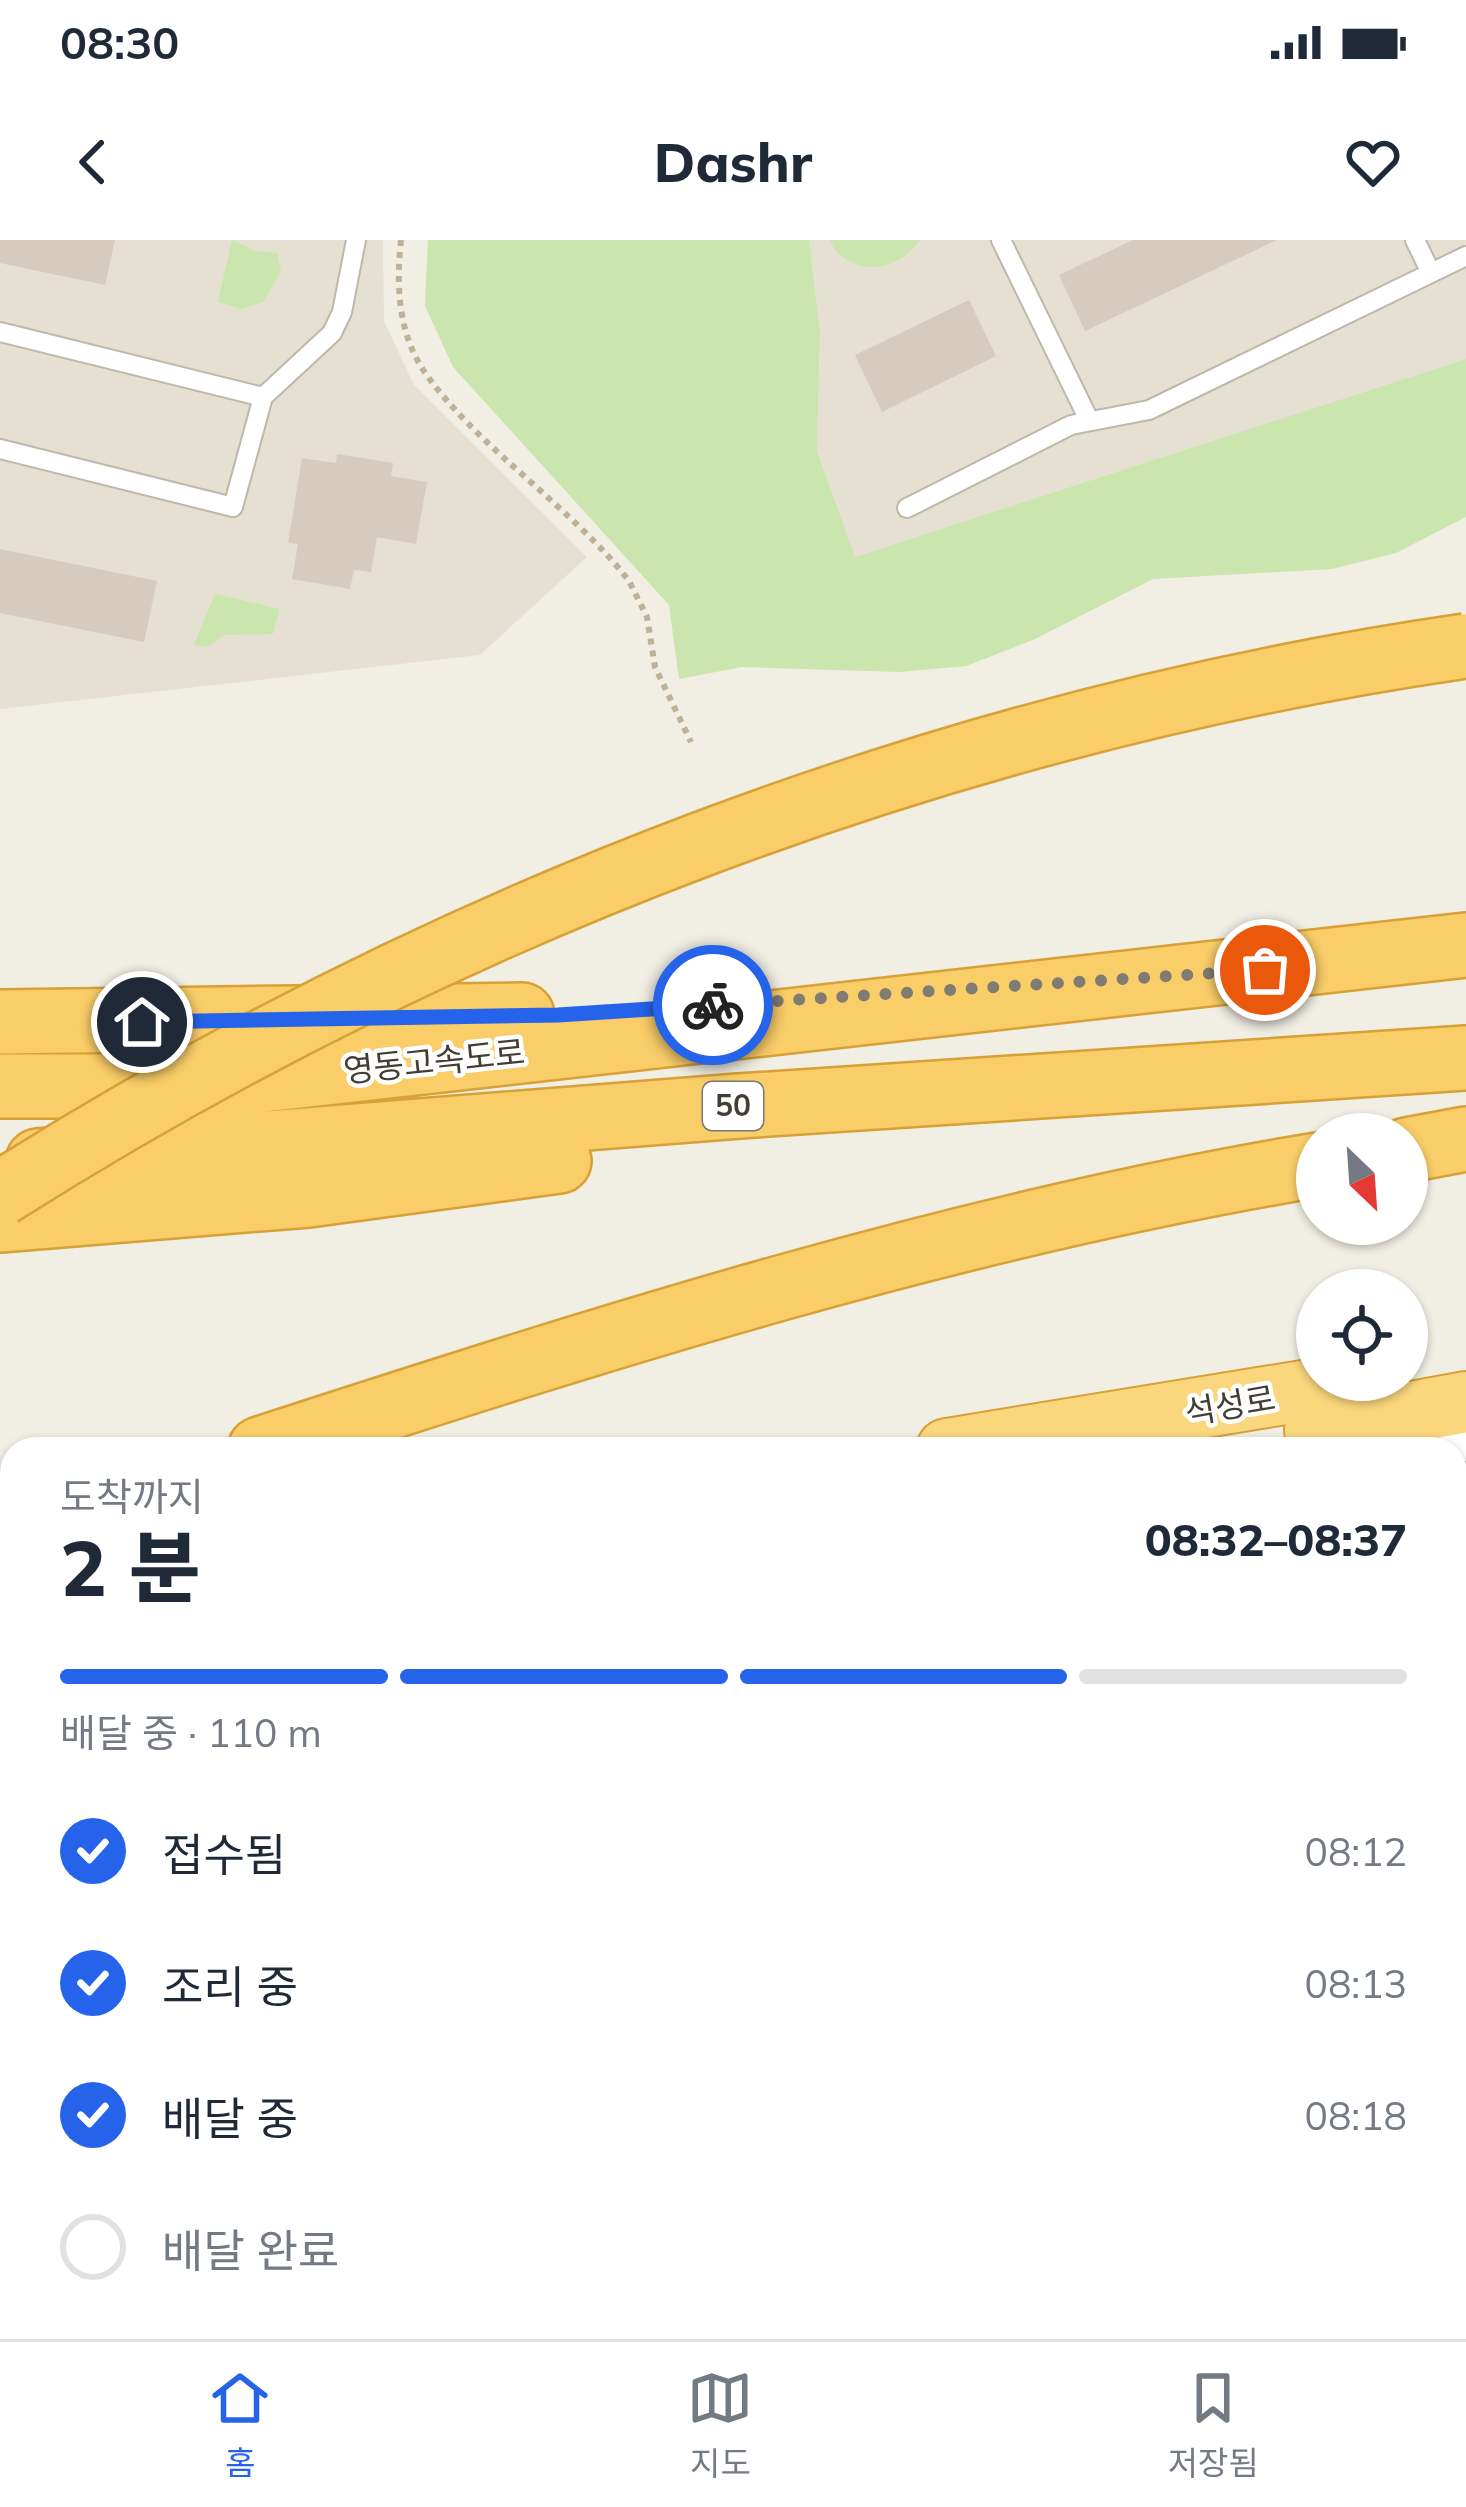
<!DOCTYPE html>
<html lang="ko">
<head>
<meta charset="utf-8">
<style>
  :root { --surface:#fff; --page:#f6f6f7; --text:#1f2937; --muted:#747a83; --line:#e0e1e3; --accent:#2563eb }
  body { margin:0; font-family:Mulish,"Noto Sans KR",sans-serif; background:var(--page); color:var(--text); height:100vh; display:flex; flex-direction:column; font-size:45px; white-space:nowrap }
  * { box-sizing:border-box; margin:0 }
  p { font-size:39px; color:var(--muted) }
  .icon { flex:none; width:66px; height:66px; fill:none; stroke:currentColor; stroke-width:2; stroke-linecap:round; stroke-linejoin:round }
  .map { position:relative; flex:1; overflow:hidden }
  .side { position:absolute; left:0px; top:1197px; width:1467px; height:903px; display:flex; flex-direction:column; background:var(--surface); border-radius:36px 36px 0 0; box-shadow:0 3px 9px #0004 }
  .side>* { flex:none }
  .needle { width:78px; rotate:155deg }
  .controls { position:absolute; left:1296px; top:873px; display:grid; gap:24px }
  .controls a { display:grid; place-items:center; width:132px; height:132px; border-radius:50%; background:var(--surface); box-shadow:0 3px 9px #0004; font-size:60px }
  .pin { position:absolute; display:grid; place-items:center; width:102px; height:102px; color:#fff; margin:-51px; border:6px solid #fff; border-radius:50%; box-shadow:0 3px 12px #0007 }
  .courier { position:absolute; display:grid; place-items:center; width:120px; height:120px; margin:-60px; border:9px solid #2563eb; border-radius:50%; background:#fff; color:#222; box-shadow:0 3px 15px #0007 }
  .summary em { font-style:normal; font-weight:800 }
  .summary div { display:flex; flex-direction:column-reverse }
  .summary { display:flex; align-items:center; justify-content:space-between; height:204px; padding:0 60px }
  h1 { font-size:78px; font-weight:800; line-height:90px }
  .bar { display:grid; grid-template-columns:repeat(4,1fr); gap:18px 12px; align-content:center; height:144px; padding:0 60px }
  .bar i { height:15px; border-radius:9px; background:var(--line) }
  .bar .active { background:var(--accent) }
  .bar p { grid-column:span 4 }
  ol { padding:0 60px; list-style:none }
  li { display:flex; align-items:center; gap:36px; height:132px }
  li p { margin-inline-start:auto }
  li .icon { padding:12px; border-radius:50%; background:var(--accent); color:#fff; stroke-width:4 }
  li:last-child { color:var(--muted) }
  li i { width:66px; height:66px; border:6px solid var(--line); border-radius:50% }
  .status { display:flex; justify-content:space-between; align-items:center; height:84px; padding:0 60px; background:var(--surface); direction:ltr }
  .status svg { height:33px; fill:currentColor }
  header { display:flex; justify-content:space-between; align-items:center; height:156px; padding:0 60px; background:var(--surface); font-size:54px; font-weight:800 }
  .dock { display:flex; justify-content:space-around; align-items:center; height:168px; border-top:3px solid var(--line); background:var(--surface); font-size:33px; color:var(--muted) }
  .dock a { display:grid; justify-items:center; gap:6px }
  .dock .active { color:var(--accent) }
  .map>svg:first-child { display:block }
  .residential { fill:#e5e0d2 }
  .green { fill:#cae5ad }
  .building { fill:#d5ccbd }
  .lines { fill:none; stroke-linecap:round; stroke-linejoin:round }
  .service-casing { stroke:#bfb8aa; stroke-width:22 }
  .minor-casing { stroke:#bfb8aa; stroke-width:40 }
  .tertiary-casing { stroke:#bfb8aa; stroke-width:50 }
  .trunk-casing { stroke:#d7a137; stroke-width:64 }
  .motorway-casing { stroke:#d7a137; stroke-width:68 }
  .path { stroke:#bdb198; stroke-width:6; stroke-dasharray:6 6; stroke-linecap:butt }
  .service { stroke:#fff; stroke-width:18 }
  .minor { stroke:#fff; stroke-width:36 }
  .tertiary { stroke:#fff; stroke-width:45 }
  .trunk { stroke:#fad67d; stroke-width:60 }
  .motorway { stroke:#f9cd67; stroke-width:63 }
  .motorway-bridge-casing { stroke:#d7a137; stroke-width:68; stroke-linecap:butt }
  .motorway-bridge { stroke:#f9cd67; stroke-width:63 }
  .done { stroke:#807c72; stroke-width:12; stroke-dasharray:0 21.6 }
  .route { stroke:#2563eb; stroke-width:15 }
  .labels { text-anchor:middle; stroke-width:9; stroke-linejoin:round; paint-order:stroke }
  .shield { fill:#fff; stroke:#7b7871; stroke-width:3 }
  .shield-label { font-size:30px; font-weight:bold; fill:#433e34 }
  .street-label { font-size:33px; fill:#433e34; stroke:#fff }
</style>
</head>
<body>
<div class="status"><b>08:30</b><svg viewBox="0 0 49 12"><path d="M0 12V9h3v3zM5 12V6h3v6zM10 12V3h3v9zM15 12V0h3v12zM26 1h20v11H26zM47 4h2v5h-2z"/></svg></div>
<header><svg class="icon" aria-label="back" viewBox="0 0 24 24"><path d="M15 5l-7 7 7 7"/></svg>Dashr<svg class="icon" aria-label="heart" viewBox="0 0 24 24"><path d="M12 20l-8-8c-3-5 5-10 8-4 3-6 11-1 8 4z"/></svg></header>
<div class="map">
<svg width="1466" height="2099" viewBox="0 0 1466 2099">
  <rect width="100%" height="100%" fill="#f1eee4"/>
  <path class="residential" d="M 0,0 L 383,0 L 384,81 L 414,145 L 587,317 L 480,415 L 0,469 Z
    M 809,0 L 1466,0 L 1466,119 L 855,318 L 817,211 L 820,92 Z"/>
  <path class="green" d="M 232,0 L 255,11 L 277,13 L 281,32 L 263,62 L 242,69 L 218,62 Z
    M 428,0 L 809,0 L 820,92 L 817,211 L 855,317 L 1466,119 L 1466,277 L 1396,313 L 1332,329 L 1153,339 L 1035,399 L 966,426 L 900,432 L 742,427 L 679,439 L 669,365 L 453,127 L 425,66 Z
    M 829,0 L 920,0 C 897,33 850,39 829,0 Z
    M 215,354 L 280,369 L 273,394 L 225,395 L 207,407 L 194,405 Z
    M 12,1645 L 12,2088 L 1259,2088 L 1260,2099 L 0,2099 L 0,1668 Z"/>
  <path class="building" d="M 0,0 L 115,0 L 105,45 L 0,23 Z
    M 1133,0 L 1277,0 L 1085,91 L 1059,35 Z
    M 969,60 L 996,116 L 882,172 L 855,115 Z
    M 337,214 L 393,223 L 391,236 L 427,242 L 416,304 L 377,297 L 371,332 L 354,330 L 350,349 L 292,339 L 298,304 L 288,303 L 302,218 L 336,223 Z
    M 0,309 L 157,341 L 144,402 L 0,373 Z"/>
  <g class="lines">
    <g class="service-casing">
      <path id="service" d="M 1001,0 L 1088,178
        M 1415,0 L 1431,33
        M 0,92 L 263,157
        M 0,209 L 233,267 L 263,157 L 332,93 L 342,72 L 356,0
        M 907,268 L 1071,185 L 1149,170 L 1466,16"/>
    </g>
    <g class="minor-casing">
      <path id="minor" d="M 1455,1598 L 1466,1578
        M 1455,1696 L 1466,1725"/>
    </g>
    <g class="tertiary-casing">
      <path id="tertiary" d="M 1445,1209 L 1466,1190"/>
    </g>
    <g class="trunk-casing">
      <path id="trunk" d="M 1315,1190 L 1466,1162
        M 947,1209 L 1370,1140
        M 0,1339 L 12,1338
        M 0,1388 L 12,1386"/>
    </g>
    <g class="motorway-casing">
      <path id="motorway" d="M 0,782 L 522,775
        M 0,846 L 209,846 L 1466,705
        M 1407,910 L 1466,899
        M 38,921 L 739,866 L 1466,818
        M 0,980 L 308,955 L 559,921
        M 260,1209 C 608,1096 956,985 1317,925
        M 0,1286 L 12,1282"/>
    </g>
    <path class="path" d="M 401,0 C 396,46 398,95 426,134 C 479,209 572,267 629,341 L 647,377 L 655,427 L 691,502
      M 737,2088 L 738,2099"/>
    <use href="#service" class="service"/>
    <use href="#minor" class="minor"/>
    <use href="#tertiary" class="tertiary"/>
    <use href="#trunk" class="trunk"/>
    <use href="#motorway" class="motorway"/>
    <g class="motorway-bridge-casing">
      <path id="motorway-bridge" d="M 0,954 C 442,674 948,481 1466,406"/>
    </g>
    <use href="#motorway-bridge" class="motorway-bridge"/>
  </g>
  <g class="lines">
    <path class="done" d="M 713,765 L 1265,730"/>
    <path class="route" d="M 142,782 L 558,775 L 713,765"/>
  </g>
  <g class="labels">
    <rect class="shield" x="703" y="842" width="60" height="48" rx="9"/>
    <g class="shield-label">
      <text x="733" y="876">50</text>
    </g>
    <g class="street-label">
      <text transform="translate(434 821) rotate(-6)" y="12">영동고속도로</text>
      <text transform="translate(1230 1165) rotate(-10)" y="12">석성로</text>
    </g>
  </g>
</svg>
<div class="controls">
<a><svg class="needle" viewBox="-14 -14 28 28"><path d="M0-13l5 13h-10z" fill="#e53935"/><path d="M0 13l5-13h-10z" fill="#747a83"/></svg></a>
<a><svg class="icon" aria-label="locate" viewBox="0 0 24 24"><circle cx="12" cy="12" r="6"/><path d="M12 2v4M12 18v4M2 12h4M18 12h4"/></svg></a>
</div>
<div class="pin" style="left:1265px;top:730px;background:#ea580c"><svg class="icon" aria-label="bag" viewBox="0 0 24 24"><path d="M5 8h14l-1 12H6zM9 8a3 3 0 0 1 6 0"/></svg></div>
<div class="pin" style="left:142px;top:782px;background:#1f2937"><svg class="icon" aria-label="home" viewBox="0 0 24 24"><path d="M3 11l9-7 9 7M6 9v11h12V9"/></svg></div>
<div class="courier" style="left:713px;top:765px"><svg class="icon" aria-label="bike" viewBox="0 0 24 24"><circle cx="6" cy="16" r="4"/><circle cx="18" cy="16" r="4"/><path d="M6 16l4-8h5l3 8M10 8l3 8H6M13 5h3"/></svg></div>
<section class="side">
<div class="summary"><div><h1>2 분</h1><p>도착까지</p></div><em>08:32–08:37</em></div>
<div class="bar"><i class="active"></i><i class="active"></i><i class="active"></i><i></i><p>배달 중 · 110 m</p></div>
<ol>
<li><svg class="icon" aria-label="check" viewBox="0 0 24 24"><path d="M5 12l5 5 9-10"/></svg>접수됨<p>08:12</p></li>
<li><svg class="icon" aria-label="check" viewBox="0 0 24 24"><path d="M5 12l5 5 9-10"/></svg>조리 중<p>08:13</p></li>
<li><svg class="icon" aria-label="check" viewBox="0 0 24 24"><path d="M5 12l5 5 9-10"/></svg>배달 중<p>08:18</p></li>
<li><i></i>배달 완료</li>
</ol>
</section>
</div>
<nav class="dock">
<a class="active"><svg class="icon" aria-label="home" viewBox="0 0 24 24"><path d="M3 11l9-7 9 7M6 9v11h12V9"/></svg>홈</a>
<a><svg class="icon" aria-label="map" viewBox="0 0 24 24"><path d="M3 6l6-2 6 2 6-2v14l-6 2-6-2-6 2zM9 4v14M15 6v14"/></svg>지도</a>
<a><svg class="icon" aria-label="saved" viewBox="0 0 24 24"><path d="M7 4h10v16l-5-4-5 4z"/></svg>저장됨</a>
</nav>
</body>
</html>
